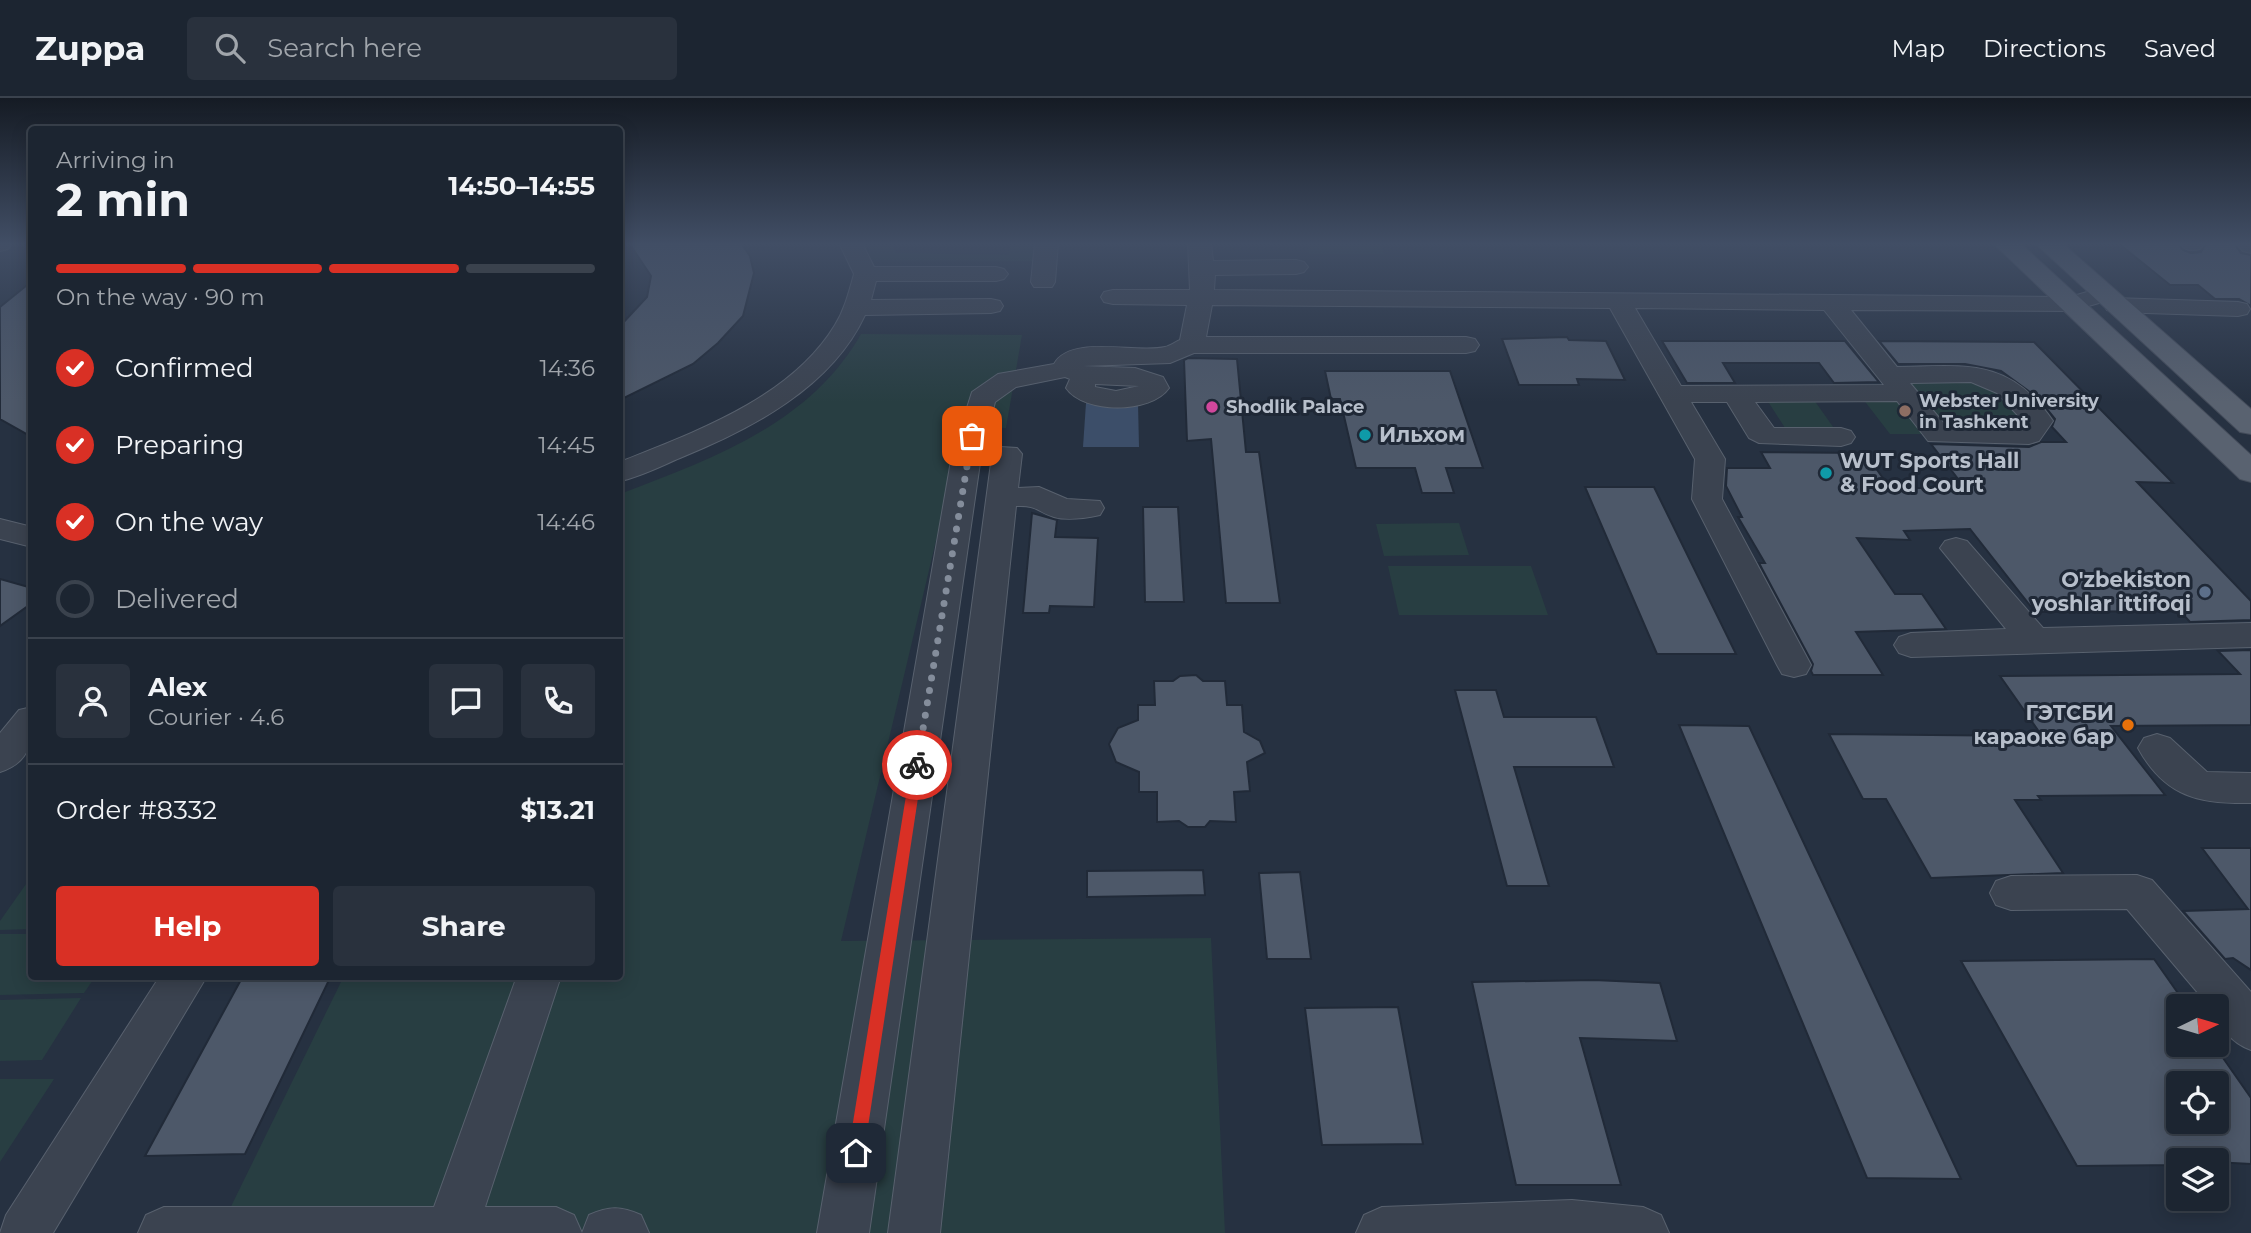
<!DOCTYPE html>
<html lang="en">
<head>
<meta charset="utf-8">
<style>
  :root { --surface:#1c2531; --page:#29313d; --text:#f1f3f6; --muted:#a0a5ab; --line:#3a424d; --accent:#d93025 }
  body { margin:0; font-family:Montserrat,sans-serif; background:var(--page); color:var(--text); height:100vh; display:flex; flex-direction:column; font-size:26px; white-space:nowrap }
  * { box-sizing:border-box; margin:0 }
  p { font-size:23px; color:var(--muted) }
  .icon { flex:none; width:38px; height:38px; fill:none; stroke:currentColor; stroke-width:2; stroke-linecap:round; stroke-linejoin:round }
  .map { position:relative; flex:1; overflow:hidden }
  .panel { position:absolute; left:28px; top:28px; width:595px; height:854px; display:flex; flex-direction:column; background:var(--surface); border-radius:7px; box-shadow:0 4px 18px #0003,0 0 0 2px var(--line) }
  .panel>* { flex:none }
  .needle { width:46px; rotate:85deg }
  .fabs { position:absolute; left:2166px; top:896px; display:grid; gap:14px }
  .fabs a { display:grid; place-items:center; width:63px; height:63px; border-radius:7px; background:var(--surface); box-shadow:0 4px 18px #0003,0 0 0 2px var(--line); font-size:35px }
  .pin { position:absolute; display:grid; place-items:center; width:60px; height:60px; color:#fff; margin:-30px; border-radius:14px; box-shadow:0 4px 10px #0006 }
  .courier { position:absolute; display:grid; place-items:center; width:70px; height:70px; margin:-35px; border:5px solid #d93025; border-radius:50%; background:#fff; color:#222; box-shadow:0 2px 9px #0007 }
  .overview em { font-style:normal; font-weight:700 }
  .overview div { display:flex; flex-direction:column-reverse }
  .overview { display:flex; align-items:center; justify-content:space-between; height:119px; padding:0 28px }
  h1 { font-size:46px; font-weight:700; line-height:52px }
  .bar { display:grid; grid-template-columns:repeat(4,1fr); gap:10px 7px; align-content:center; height:84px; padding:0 28px }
  .bar i { height:9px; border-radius:5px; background:var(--line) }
  .bar .current { background:var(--accent) }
  .bar p { grid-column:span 4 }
  .line { display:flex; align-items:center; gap:18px; padding:0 28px; border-top:2px solid var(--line) }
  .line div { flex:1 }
  .round { display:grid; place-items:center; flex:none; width:74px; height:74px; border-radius:7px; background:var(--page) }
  ol { padding:0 28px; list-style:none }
  li { display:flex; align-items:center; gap:21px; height:77px }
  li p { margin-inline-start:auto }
  li .icon { padding:7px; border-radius:50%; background:var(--accent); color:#fff; stroke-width:4 }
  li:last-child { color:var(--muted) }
  li i { width:38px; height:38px; border:4px solid var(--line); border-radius:50% }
  .action { display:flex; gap:14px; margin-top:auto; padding:14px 28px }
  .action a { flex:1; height:80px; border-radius:7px; background:var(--accent); color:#fff; font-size:28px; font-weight:700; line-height:80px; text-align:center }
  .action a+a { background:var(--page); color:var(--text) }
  header { display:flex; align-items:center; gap:42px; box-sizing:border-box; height:98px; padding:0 35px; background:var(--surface); border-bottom:2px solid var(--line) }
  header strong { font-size:33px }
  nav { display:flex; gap:38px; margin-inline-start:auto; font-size:24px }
  .search { width:490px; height:63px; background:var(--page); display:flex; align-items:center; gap:18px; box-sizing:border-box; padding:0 24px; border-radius:7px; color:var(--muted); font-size:26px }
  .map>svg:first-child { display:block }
  .green { fill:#283e42 }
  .water { fill:#3c4e69 }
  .building { fill:#4d5869; stroke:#212a38; stroke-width:2; fill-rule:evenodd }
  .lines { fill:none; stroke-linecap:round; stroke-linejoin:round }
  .minor-casing { stroke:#58616e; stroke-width:2 }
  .major-casing { stroke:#444c5a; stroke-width:2 }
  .minor { fill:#3b4350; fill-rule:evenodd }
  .major { fill:#596270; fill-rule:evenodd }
  .route { fill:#d93025 }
  .done { stroke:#848d9b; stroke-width:7; stroke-dasharray:0 12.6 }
  .hotel-dot { fill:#d1479c; stroke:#1f2836; stroke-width:2.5 }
  .education-dot { fill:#8d6e63; stroke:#1f2836; stroke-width:2.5 }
  .culture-dot { fill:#0f9aa8; stroke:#1f2836; stroke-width:2.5 }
  .service-dot { fill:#5c6f8a; stroke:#1f2836; stroke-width:2.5 }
  .food-dot { fill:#e8710a; stroke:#1f2836; stroke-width:2.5 }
  .labels { text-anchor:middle; stroke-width:6; stroke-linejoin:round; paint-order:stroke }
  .far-poi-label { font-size:18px; font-weight:bold; fill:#b7bfcb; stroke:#1f2836; text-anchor:start }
  .poi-label { font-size:21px; font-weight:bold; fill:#b7bfcb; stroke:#1f2836; text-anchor:start }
</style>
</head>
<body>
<header>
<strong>Zuppa</strong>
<div class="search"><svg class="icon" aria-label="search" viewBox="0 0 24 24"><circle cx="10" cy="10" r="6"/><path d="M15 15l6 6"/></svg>Search here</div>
<nav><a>Map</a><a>Directions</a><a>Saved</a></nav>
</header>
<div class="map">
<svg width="2251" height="1135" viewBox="0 0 2251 1135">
  <rect width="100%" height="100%" fill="#263141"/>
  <path class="green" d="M 867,145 L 892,145 L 896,155 L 1009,157 L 1012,145 L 1037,145 L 1034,163 L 871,162 Z
    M 1307,145 L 1380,145 L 1384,156 L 1309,156 Z
    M 861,236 L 1022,237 L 1006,330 L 963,329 L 841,843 L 1211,840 L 1225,1135 L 218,1135 L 341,884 L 437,882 L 439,878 L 620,878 L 620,396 C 712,361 810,326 861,236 Z
    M 1902,280 L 1977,280 L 2002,290 L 2031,323 L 2023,331 L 1942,330 Z
    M 1863,301 L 1897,301 L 1924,336 L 1890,336 Z
    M 1767,302 L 1814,302 L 1836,333 L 1787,333 Z
    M 1459,425 L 1469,457 L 1384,458 L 1376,426 Z
    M 1388,468 L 1531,468 L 1548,517 L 1399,517 Z
    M 31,779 L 31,831 L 0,832 L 0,823 Z
    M 0,836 L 31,836 L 32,878 L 95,879 L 84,895 L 0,897 Z
    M 81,900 L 42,962 L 0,963 L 0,902 Z
    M 0,981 L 54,981 L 0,1064 Z"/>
  <path class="water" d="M 1086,305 L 1138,305 L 1139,349 L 1083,349 Z"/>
  <path class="building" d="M 629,145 L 741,145 L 750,158 L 754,175 L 743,218 L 718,245 L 693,266 L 620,302 L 620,228 L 647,199 L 651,178 Z
    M 2118,145 L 2178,145 L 2183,152 L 2191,155 L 2201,154 L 2206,145 L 2234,145 L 2241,155 L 2251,157 L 2251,208 L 2239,201 L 2215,201 L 2198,187 L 2170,187 Z
    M 32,183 L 32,339 L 0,321 L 0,209 Z
    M 1567,239 L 1569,242 L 1606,243 L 1625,282 L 1577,281 L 1579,287 L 1519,287 L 1502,241 Z
    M 1662,243 L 1845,243 L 1879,284 L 1834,285 L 1819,265 L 1723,265 L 1735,285 L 1687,285 Z
    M 1879,243 L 2034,244 L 2173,385 L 2137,384 L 2251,503 L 2251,522 L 2190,524 L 2180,513 L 2035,514 L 1970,431 L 1904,433 L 1910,442 L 1857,440 L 1895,496 L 1922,496 L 1946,531 L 1856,534 L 1883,577 L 1813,577 L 1811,573 L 1813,566 L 1759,465 L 1765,465 L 1738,419 L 1742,419 L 1726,388 L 1727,370 L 1770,370 L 1761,354 L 1865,355 L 1890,390 L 1965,390 L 1931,346 L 2029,349 L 2041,344 L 2066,344 L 2052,329 L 2055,321 L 2038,300 L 2001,273 L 1965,266 L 1898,266 Z
    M 1188,260 L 1237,261 L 1246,354 L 1259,354 L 1280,505 L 1226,505 L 1211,341 L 1187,343 L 1184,262 Z
    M 1325,273 L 1450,273 L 1483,370 L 1446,370 L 1454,395 L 1422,395 L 1415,370 L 1356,370 L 1340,301 L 1331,301 Z
    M 1585,389 L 1654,389 L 1736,556 L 1657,556 Z
    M 1143,409 L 1178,409 L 1184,504 L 1145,504 Z
    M 1032,415 L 1057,422 L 1055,439 L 1098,440 L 1094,509 L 1050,508 L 1049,515 L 1023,515 Z
    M 0,481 L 32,490 L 32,505 L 0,528 Z
    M 2251,552 L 2251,627 L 2111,628 L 2165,697 L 2038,698 L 2041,702 L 2015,702 L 2063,775 L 1931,780 L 1886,701 L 1863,701 L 1829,636 L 2042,638 L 2000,578 L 2240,576 L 2218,553 Z
    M 1196,577 L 1203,583 L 1225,583 L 1227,607 L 1242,607 L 1244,634 L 1260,643 L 1265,655 L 1247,664 L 1250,693 L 1234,694 L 1236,724 L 1210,723 L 1205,729 L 1188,729 L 1179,723 L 1157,724 L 1157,694 L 1139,694 L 1139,674 L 1116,664 L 1109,646 L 1118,630 L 1138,622 L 1138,607 L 1155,607 L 1154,583 L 1173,583 L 1180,578 Z
    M 1455,592 L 1496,592 L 1504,619 L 1596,619 L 1614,669 L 1514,669 L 1549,788 L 1507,788 Z
    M 1679,627 L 1749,628 L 1961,1081 L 1867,1080 Z
    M 2202,750 L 2251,750 L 2251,872 L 2233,860 L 2225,861 L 2183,813 L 2248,811 Z
    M 1203,772 L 1205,797 L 1087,799 L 1087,773 Z
    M 1300,774 L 1311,861 L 1267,861 L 1259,775 Z
    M 2154,861 L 2187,908 L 2179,908 L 2179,947 L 2214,947 L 2251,1000 L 2251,1066 L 2179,1062 L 2179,1067 L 2077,1068 L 1961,863 ZM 2179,985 L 2217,985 L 2217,1024 L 2179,1024 Z
    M 243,878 L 331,878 L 245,1056 L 145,1058 Z
    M 1594,882 L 1660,885 L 1677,943 L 1580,940 L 1621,1087 L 1516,1087 L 1472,884 Z
    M 1398,909 L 1423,1046 L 1322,1047 L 1305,910 Z"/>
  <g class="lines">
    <g class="minor-casing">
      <path id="minor" d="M 0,145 L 12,145 L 8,151 L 0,153 Z
        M 839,145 L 862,145 L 874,169 L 996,169 L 1004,171 L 1008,176 L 1004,181 L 996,183 L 876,183 L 871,202 L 991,201 L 1000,203 L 1003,208 L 1000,213 L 991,215 L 865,217 C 831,290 751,331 680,360 C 661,368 640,379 620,383 L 620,364 C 695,334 791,300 835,227 C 845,211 849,193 854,176 Z
        M 1035,145 L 1058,145 L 1055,184 L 1052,189 L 1034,189 L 1031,184 Z
        M 1188,145 L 1211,145 L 1213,163 L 1296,162 L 1304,164 L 1308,169 L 1304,174 L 1296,176 L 1215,177 L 1214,192 L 2070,199 L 2104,189 L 2113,191 L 2116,196 L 2113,200 L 2238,204 L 2247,206 L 2250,211 L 2247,216 L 2238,218 L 2116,214 L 2107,212 L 2104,207 L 2106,203 L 2071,213 L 1851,212 L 1897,269 C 1966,268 2009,259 2053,323 L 2039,343 L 2029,346 L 1928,343 L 1897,303 L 1755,304 L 1774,330 L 1841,330 L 1851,333 L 1855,339 L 1851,345 L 1841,348 L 1759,345 L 1749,340 L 1727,304 L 1691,304 L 1725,361 L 1722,401 L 1811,567 L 1806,576 L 1794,579 L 1782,576 L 1777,567 L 1692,401 L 1695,361 L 1610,210 L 1212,207 L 1206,239 L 1466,239 L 1475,241 L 1479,247 L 1475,253 L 1466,255 L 1194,255 L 1170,265 L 1083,268 L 1135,270 L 1163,279 L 1169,290 C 1151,316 1084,316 1066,290 L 1070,281 L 1065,279 L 1016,289 L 995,304 L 984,348 L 1017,350 L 1022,356 L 1018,390 L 1039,389 L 1067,401 L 1100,403 L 1104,410 L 1100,417 C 1086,420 1068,423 1054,419 C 1035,413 1038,407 1016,408 L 940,1135 L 888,1135 L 991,365 L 980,365 L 869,1135 L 817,1135 L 952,357 L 972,294 L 998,276 L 1054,266 C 1071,236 1137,256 1165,249 C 1170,248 1175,244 1180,242 L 1187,207 L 1113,206 L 1104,204 L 1101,199 L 1104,194 L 1113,192 L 1190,192 ZM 1635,210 L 1824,212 L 1884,287 L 1681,288 ZM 1971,284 L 1997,295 L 2024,324 L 2021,328 L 1946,328 L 1910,285 ZM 1095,286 L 1139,288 L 1116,293 L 1095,289 Z
        M 2180,145 L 2203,145 L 2204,146 L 2200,151 C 2191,153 2185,153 2180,145 Z
        M 2236,145 L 2251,145 L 2251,155 L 2243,153 Z
        M 0,421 L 32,429 L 32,449 L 0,441 Z
        M 1956,440 L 1967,443 L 2043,530 L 2251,525 L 2251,549 L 1911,559 L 1899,555 L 1894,547 L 1899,539 L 1911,535 L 2006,531 L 1940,450 L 1945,443 Z
        M 32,609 C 32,639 34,663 0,674 L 0,635 L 19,612 Z
        M 2157,636 L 2170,640 L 2207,674 L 2251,675 L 2251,705 C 2199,706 2165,699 2138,650 L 2144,640 Z
        M 2137,777 L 2152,782 L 2251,894 L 2251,952 C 2232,945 2217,929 2217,908 L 2209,908 L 2127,811 L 2011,812 L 1996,807 L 1990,795 L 1996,783 L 2011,778 Z
        M 160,878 L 207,878 L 53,1135 L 0,1135 L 6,1117 Z
        M 517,878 L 561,878 L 485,1109 L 556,1109 L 574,1117 L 582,1135 L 589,1117 C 609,1108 621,1108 641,1117 L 649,1135 L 138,1135 L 146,1117 L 164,1109 L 434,1109 Z
        M 1572,1102 L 1643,1109 L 1661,1117 L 1669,1135 L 1356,1135 L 1364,1117 L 1382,1109 Z"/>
    </g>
    <g class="major-casing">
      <path id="major" d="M 1993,145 L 2020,145 L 2251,357 L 2251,384 L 2240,381 Z
        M 2035,145 L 2062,145 L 2251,311 L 2251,336 L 2240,334 Z"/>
    </g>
    <use href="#minor" class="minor"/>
    <use href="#major" class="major"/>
  </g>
  <linearGradient id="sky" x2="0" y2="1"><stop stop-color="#151b24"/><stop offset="0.48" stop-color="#414e65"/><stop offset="1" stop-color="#414e65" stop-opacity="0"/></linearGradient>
  <rect width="2251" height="304" fill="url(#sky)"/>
  <path class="route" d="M 917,662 L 923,667 L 864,1055 L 856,1062 L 848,1055 L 911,667 Z"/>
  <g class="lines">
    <path class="done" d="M 917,667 L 972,338"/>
  </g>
  <circle class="hotel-dot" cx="1212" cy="309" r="7"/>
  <circle class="education-dot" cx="1905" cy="313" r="7"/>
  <g class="culture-dot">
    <circle cx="1365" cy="337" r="7"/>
    <circle cx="1826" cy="375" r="7"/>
  </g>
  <circle class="service-dot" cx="2205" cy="494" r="7"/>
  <circle class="food-dot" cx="2128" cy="627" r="7"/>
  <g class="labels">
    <g class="far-poi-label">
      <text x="1919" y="309">Webster University<tspan x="1919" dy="21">in Tashkent</tspan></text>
      <text x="1226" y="315">Shodlik Palace</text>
    </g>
    <g class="poi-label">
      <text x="1379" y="344">Ильхом</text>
      <text x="1840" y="370">WUT Sports Hall<tspan x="1840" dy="24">&amp; Food Court</tspan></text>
      <text x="2191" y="489" text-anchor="end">O'zbekiston<tspan x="2191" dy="24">yoshlar ittifoqi</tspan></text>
      <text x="2114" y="622" text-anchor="end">ГЭТСБИ<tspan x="2114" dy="24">караоке бар</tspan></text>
    </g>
  </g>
</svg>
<div class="fabs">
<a><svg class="needle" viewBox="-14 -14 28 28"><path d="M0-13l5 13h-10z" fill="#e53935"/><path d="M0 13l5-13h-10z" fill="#a0a5ab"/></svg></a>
<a><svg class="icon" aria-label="locate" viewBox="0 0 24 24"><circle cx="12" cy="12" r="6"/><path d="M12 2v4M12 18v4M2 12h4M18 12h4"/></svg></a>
<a><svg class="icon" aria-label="layers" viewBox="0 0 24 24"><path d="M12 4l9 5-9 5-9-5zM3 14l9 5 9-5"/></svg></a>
</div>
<div class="pin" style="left:972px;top:338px;background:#ea580c"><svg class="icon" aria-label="bag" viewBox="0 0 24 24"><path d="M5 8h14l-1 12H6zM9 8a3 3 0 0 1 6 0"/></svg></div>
<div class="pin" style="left:856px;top:1055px;background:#1f2937"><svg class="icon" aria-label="home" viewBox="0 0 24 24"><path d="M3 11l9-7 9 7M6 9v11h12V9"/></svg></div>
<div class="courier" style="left:917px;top:667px"><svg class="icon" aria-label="bike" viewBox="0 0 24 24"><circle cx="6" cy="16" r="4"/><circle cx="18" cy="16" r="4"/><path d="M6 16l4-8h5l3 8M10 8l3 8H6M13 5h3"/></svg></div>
<section class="panel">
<div class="overview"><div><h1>2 min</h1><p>Arriving in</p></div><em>14:50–14:55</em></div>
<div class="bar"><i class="current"></i><i class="current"></i><i class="current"></i><i></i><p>On the way · 90 m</p></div>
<ol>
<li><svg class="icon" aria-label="check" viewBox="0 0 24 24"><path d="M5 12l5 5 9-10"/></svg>Confirmed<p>14:36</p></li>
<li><svg class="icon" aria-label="check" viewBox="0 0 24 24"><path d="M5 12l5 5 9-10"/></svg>Preparing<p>14:45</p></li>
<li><svg class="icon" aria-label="check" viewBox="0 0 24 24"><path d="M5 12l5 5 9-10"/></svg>On the way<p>14:46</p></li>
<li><i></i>Delivered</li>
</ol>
<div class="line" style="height:126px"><a class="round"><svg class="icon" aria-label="person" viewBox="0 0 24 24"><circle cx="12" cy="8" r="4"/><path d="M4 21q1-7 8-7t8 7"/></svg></a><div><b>Alex</b><p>Courier · 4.6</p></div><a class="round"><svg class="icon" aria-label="chat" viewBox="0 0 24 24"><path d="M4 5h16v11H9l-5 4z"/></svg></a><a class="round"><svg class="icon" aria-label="phone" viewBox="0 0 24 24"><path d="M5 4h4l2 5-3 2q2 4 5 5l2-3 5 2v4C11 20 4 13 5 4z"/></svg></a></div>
<div class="line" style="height:91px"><div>Order #8332</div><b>$13.21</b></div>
<div class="action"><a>Help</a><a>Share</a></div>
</section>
</div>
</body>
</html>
